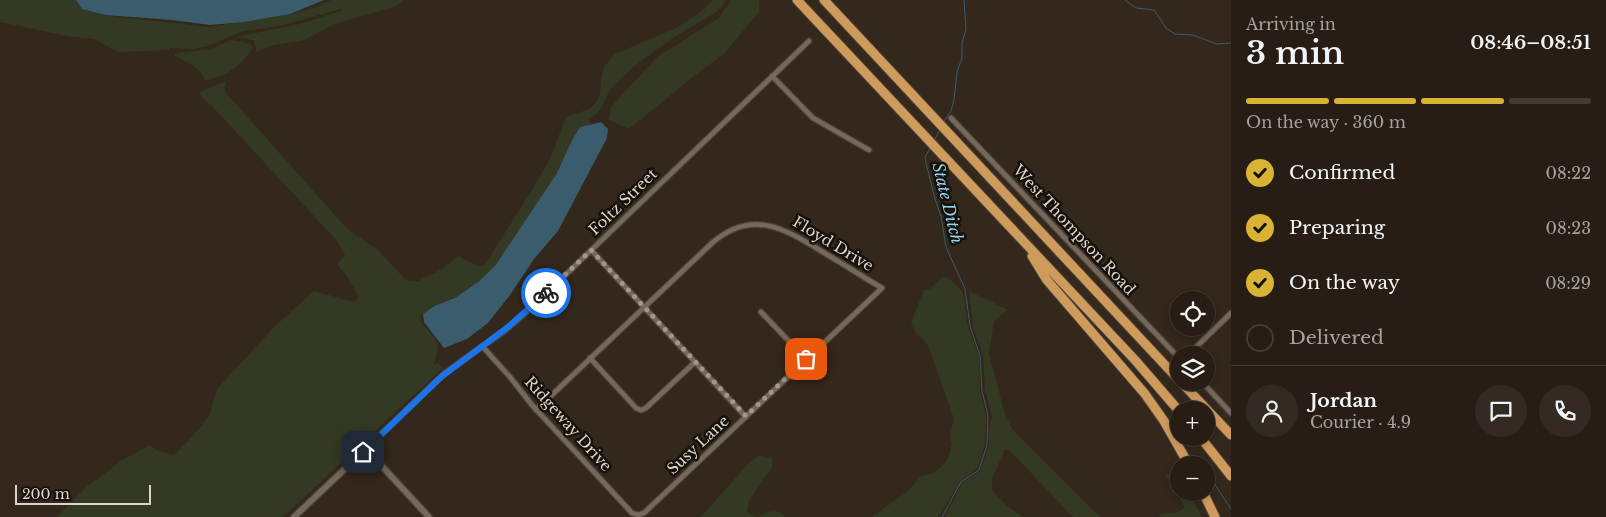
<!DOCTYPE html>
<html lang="en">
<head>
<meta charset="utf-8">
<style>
  :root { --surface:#271d14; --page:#332a22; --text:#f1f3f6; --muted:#a4a2a0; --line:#433b34; --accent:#d9b334 }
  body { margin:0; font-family:"Libre Baskerville",serif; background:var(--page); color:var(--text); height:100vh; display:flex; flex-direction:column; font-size:19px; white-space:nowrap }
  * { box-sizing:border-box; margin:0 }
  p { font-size:16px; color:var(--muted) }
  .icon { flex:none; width:28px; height:28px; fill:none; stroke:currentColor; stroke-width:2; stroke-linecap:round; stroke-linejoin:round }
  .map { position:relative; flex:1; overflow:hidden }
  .sheet { display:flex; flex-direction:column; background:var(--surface); width:375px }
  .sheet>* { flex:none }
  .tools { position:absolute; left:1170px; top:291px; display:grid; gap:10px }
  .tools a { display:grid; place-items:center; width:45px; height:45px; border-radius:50%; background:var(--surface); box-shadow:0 2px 8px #0003,0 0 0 1px var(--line); font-size:25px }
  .scale { position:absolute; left:15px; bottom:12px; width:136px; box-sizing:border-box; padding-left:5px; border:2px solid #ddd5cd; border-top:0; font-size:14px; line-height:18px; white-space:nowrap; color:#ddd5cd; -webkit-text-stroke:4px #17110c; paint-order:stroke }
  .pin { position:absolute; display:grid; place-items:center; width:42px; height:42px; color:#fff; margin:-21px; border-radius:10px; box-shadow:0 2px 8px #0006 }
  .courier { position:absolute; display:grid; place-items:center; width:50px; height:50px; margin:-25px; border:4px solid #1a73e8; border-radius:50%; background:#fff; color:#222; box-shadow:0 1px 6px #0007 }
  .head em { font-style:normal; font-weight:600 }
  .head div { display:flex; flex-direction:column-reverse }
  .head { display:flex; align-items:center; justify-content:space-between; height:85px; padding:0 15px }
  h1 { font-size:32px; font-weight:600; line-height:38px }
  .bar { display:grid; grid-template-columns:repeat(4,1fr); gap:8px 5px; align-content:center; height:60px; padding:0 15px }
  .bar i { height:6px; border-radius:4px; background:var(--line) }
  .bar .current { background:var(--accent) }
  .bar p { grid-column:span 4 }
  .line { display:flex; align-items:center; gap:12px; padding:0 15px; border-top:1px solid var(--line) }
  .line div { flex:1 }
  .round { display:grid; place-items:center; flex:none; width:52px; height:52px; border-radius:26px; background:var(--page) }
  ol { padding:0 15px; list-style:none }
  li { display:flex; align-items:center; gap:15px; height:55px }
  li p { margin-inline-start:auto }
  li .icon { padding:5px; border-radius:50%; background:var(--accent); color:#111; stroke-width:4 }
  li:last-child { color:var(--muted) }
  li i { width:28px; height:28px; border:2px solid var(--line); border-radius:50% }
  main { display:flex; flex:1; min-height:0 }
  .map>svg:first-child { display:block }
  .green { fill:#343924 }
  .water { fill:#3a5c6c }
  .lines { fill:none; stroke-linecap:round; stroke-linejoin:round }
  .stream { stroke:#3a5c6c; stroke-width:1 }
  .minor-casing { stroke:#4d4339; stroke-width:7 }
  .tertiary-casing { stroke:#4d4339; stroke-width:8 }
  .motorway-casing { stroke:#4d4339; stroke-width:11 }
  .minor { stroke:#76685a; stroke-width:4.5 }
  .tertiary { stroke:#76685a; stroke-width:5.5 }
  .motorway { stroke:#cf9b5d; stroke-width:9 }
  .done { stroke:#a2988f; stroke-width:5; stroke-dasharray:0 9 }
  .route { stroke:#1a73e8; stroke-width:6 }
  .labels { text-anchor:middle; stroke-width:5; stroke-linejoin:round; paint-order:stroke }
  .street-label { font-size:15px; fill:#ddd5cd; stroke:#17110c }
  .water-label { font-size:16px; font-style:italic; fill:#94d4f2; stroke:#17110c }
</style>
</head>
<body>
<main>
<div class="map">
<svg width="1231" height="517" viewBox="0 0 1231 517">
  <rect width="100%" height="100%" fill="#34271b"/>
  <path class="green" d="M 0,0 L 76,0 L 82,9 L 104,15 L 209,27 L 290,14 L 311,9 L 331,0 L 404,0 L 394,7 L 337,23 L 302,41 L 274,45 L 256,52 L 256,47 L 253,40 L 236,37 L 300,24 L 343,10 L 341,9 L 280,26 L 243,31 L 208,46 L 193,49 L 169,48 L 169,50 L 118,52 L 94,39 L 67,36 L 0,22 Z
    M 713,0 L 727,0 L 722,7 L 713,14 C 679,34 644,55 615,84 C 604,95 604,113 588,119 L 591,124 L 580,127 L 572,140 L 557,173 L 495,266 L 478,282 L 455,298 L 434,306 L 423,314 L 421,313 L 421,322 L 436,340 L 438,348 L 434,365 L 438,363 L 443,368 L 283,517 L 57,517 L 85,488 L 124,459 L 150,445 L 156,450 L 174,455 L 192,437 L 209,416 L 217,389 L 275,326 L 314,291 L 354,302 L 359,297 L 347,276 L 337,264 L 345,255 L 337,241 L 212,106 L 201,97 L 200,92 L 228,80 C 224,84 224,88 226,93 L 342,223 L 354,234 L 377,249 L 406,280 L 418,281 L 442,269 L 458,256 C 467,259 476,268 485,264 L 532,190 L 550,159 L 564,122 L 569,116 L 589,109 L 596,103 L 600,94 L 601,80 L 604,67 L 615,54 L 676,28 L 699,13 Z
    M 731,0 L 759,0 L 759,12 L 724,54 L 699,72 L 629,129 L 609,120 L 611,107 L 657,57 L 719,18 Z
    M 231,40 L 248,43 L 252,46 L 252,49 C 240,68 226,75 205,81 C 202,67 184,62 173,54 L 212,49 Z
    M 943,276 L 951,280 L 963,292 L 968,327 L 979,356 L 980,391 L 986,416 L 985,445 L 978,468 L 960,482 L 938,517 L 872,517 L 908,491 L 921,476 L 931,474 L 941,467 L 948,458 L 952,445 L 950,435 L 954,419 L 929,348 L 925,341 L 916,334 L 911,323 L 924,290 L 930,289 Z
    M 969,291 L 1008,310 L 994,321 L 989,353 L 1004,411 L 1012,429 L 1100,517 L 1073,517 L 1011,452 L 1005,449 L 992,479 L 992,490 L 1005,504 L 1023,517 L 945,517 L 962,483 L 980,471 L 989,445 L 989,429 L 992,417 L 985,390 L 983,356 L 973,327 Z
    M 759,455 L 773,459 L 771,470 L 764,478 L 750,499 L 747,511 L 751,515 L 758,517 C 768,512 777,507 785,517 L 701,517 L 747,465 Z
    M 1176,471 L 1179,475 L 1179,492 L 1188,493 L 1202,517 L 1159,517 L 1161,514 C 1172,511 1175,517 1184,507 L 1179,495 L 1165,475 Z"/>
  <path class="water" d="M 76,0 L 324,0 L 290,14 L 244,22 L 210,25 L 172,20 L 105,15 L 82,9 Z
    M 601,122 L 608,129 L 607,138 L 558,231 L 534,259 L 510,295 L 488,323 L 467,339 L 444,348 L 424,322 L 423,314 L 434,306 L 455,298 L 478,282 L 495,266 L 557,173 L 572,140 L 580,127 Z"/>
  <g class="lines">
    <path class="stream" d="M 1125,0 L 1136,8 L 1154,10 L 1166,28 L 1175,34 L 1193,35 L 1217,44 L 1231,43
      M 944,121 L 951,111 L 954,100 L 957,72 L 962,58 L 962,43 L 966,29 L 964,0
      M 934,141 L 940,129
      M 931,147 L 925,157 L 926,163 L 935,199 L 941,216 L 946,247 L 965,289 L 970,326 L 980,356 L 982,391 L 988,416 L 987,445 L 979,470 L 961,482 L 942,517
      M 1206,471 L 1231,509"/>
    <g class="minor-casing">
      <path id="minor" d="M 772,76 L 813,118 L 869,150
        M 951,118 L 1179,358
        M 591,250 L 746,417
        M 761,312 L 806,359
        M 482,346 L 510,377 L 532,405 L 632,513 L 638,515 L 644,513 L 882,288 C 863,277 845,265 826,254 C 787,230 753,207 712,243 L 536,410
        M 1188,355 L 1231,313
        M 590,358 L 636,408 L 641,410 L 646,408 L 695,362
        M 1202,382 L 1231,413
        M 366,449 L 445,373 L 504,331 L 531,308 L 809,41"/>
    </g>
    <g class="tertiary-casing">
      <path id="tertiary" d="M 294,517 L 366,449 L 429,517"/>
    </g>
    <g class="motorway-casing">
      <path id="motorway" d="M 797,0 L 1135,360 L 1179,411
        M 824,0 L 1179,380
        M 1032,256 L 1046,279 L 1145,394 L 1164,421 L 1189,465
        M 1181,382 L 1231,435
        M 1201,438 L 1231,476
        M 1203,492 L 1215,517"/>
    </g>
    <use href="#minor" class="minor"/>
    <use href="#tertiary" class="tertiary"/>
    <use href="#motorway" class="motorway"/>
  </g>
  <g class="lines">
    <path class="done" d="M 546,293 L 591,250 L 746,416 L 806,359"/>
    <path class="route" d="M 363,452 L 441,377 L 508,327 L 546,293"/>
  </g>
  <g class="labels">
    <g class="street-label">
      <text transform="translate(623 202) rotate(-44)" y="5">Foltz Street</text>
      <text transform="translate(1074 230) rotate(47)" y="5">West Thompson Road</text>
      <text transform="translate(833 244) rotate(31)" y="5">Floyd Drive</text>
      <text transform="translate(568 424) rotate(48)" y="5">Ridgeway Drive</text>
      <text transform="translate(698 445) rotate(-43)" y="5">Susy Lane</text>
    </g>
    <g class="water-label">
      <text transform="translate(948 203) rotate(76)" y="6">State Ditch</text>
    </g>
  </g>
</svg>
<div class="tools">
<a><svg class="icon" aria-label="locate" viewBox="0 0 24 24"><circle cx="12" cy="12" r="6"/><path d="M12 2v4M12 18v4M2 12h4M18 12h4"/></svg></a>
<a><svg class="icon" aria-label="layers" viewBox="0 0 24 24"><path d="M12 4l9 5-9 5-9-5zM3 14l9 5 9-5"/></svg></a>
<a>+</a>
<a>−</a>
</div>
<div class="scale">200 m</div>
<div class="pin" style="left:806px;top:359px;background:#ea580c"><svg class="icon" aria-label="bag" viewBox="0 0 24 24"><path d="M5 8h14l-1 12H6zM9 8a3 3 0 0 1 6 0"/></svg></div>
<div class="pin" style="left:363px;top:452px;background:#1f2937"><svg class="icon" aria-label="home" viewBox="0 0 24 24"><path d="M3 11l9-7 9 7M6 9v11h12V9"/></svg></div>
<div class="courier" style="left:546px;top:293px"><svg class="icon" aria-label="bike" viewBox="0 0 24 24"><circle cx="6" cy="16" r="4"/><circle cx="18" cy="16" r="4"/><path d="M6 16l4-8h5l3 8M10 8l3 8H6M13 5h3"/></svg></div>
</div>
<section class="sheet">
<div class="head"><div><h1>3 min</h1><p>Arriving in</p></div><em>08:46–08:51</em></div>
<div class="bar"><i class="current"></i><i class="current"></i><i class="current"></i><i></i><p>On the way · 360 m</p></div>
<ol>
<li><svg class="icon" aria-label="check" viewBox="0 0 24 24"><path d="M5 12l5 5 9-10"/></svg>Confirmed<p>08:22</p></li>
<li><svg class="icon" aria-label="check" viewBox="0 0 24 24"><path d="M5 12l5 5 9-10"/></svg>Preparing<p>08:23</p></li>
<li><svg class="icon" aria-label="check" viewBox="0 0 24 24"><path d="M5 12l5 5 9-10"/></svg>On the way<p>08:29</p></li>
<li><i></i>Delivered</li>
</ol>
<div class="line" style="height:90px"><a class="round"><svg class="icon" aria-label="person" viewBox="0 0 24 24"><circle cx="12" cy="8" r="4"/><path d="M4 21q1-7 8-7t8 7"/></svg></a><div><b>Jordan</b><p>Courier · 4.9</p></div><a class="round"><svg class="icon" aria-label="chat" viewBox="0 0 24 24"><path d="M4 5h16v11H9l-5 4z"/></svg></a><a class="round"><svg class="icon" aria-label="phone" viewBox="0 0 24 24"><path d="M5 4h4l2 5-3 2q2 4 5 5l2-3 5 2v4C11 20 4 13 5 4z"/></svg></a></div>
</section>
</main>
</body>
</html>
